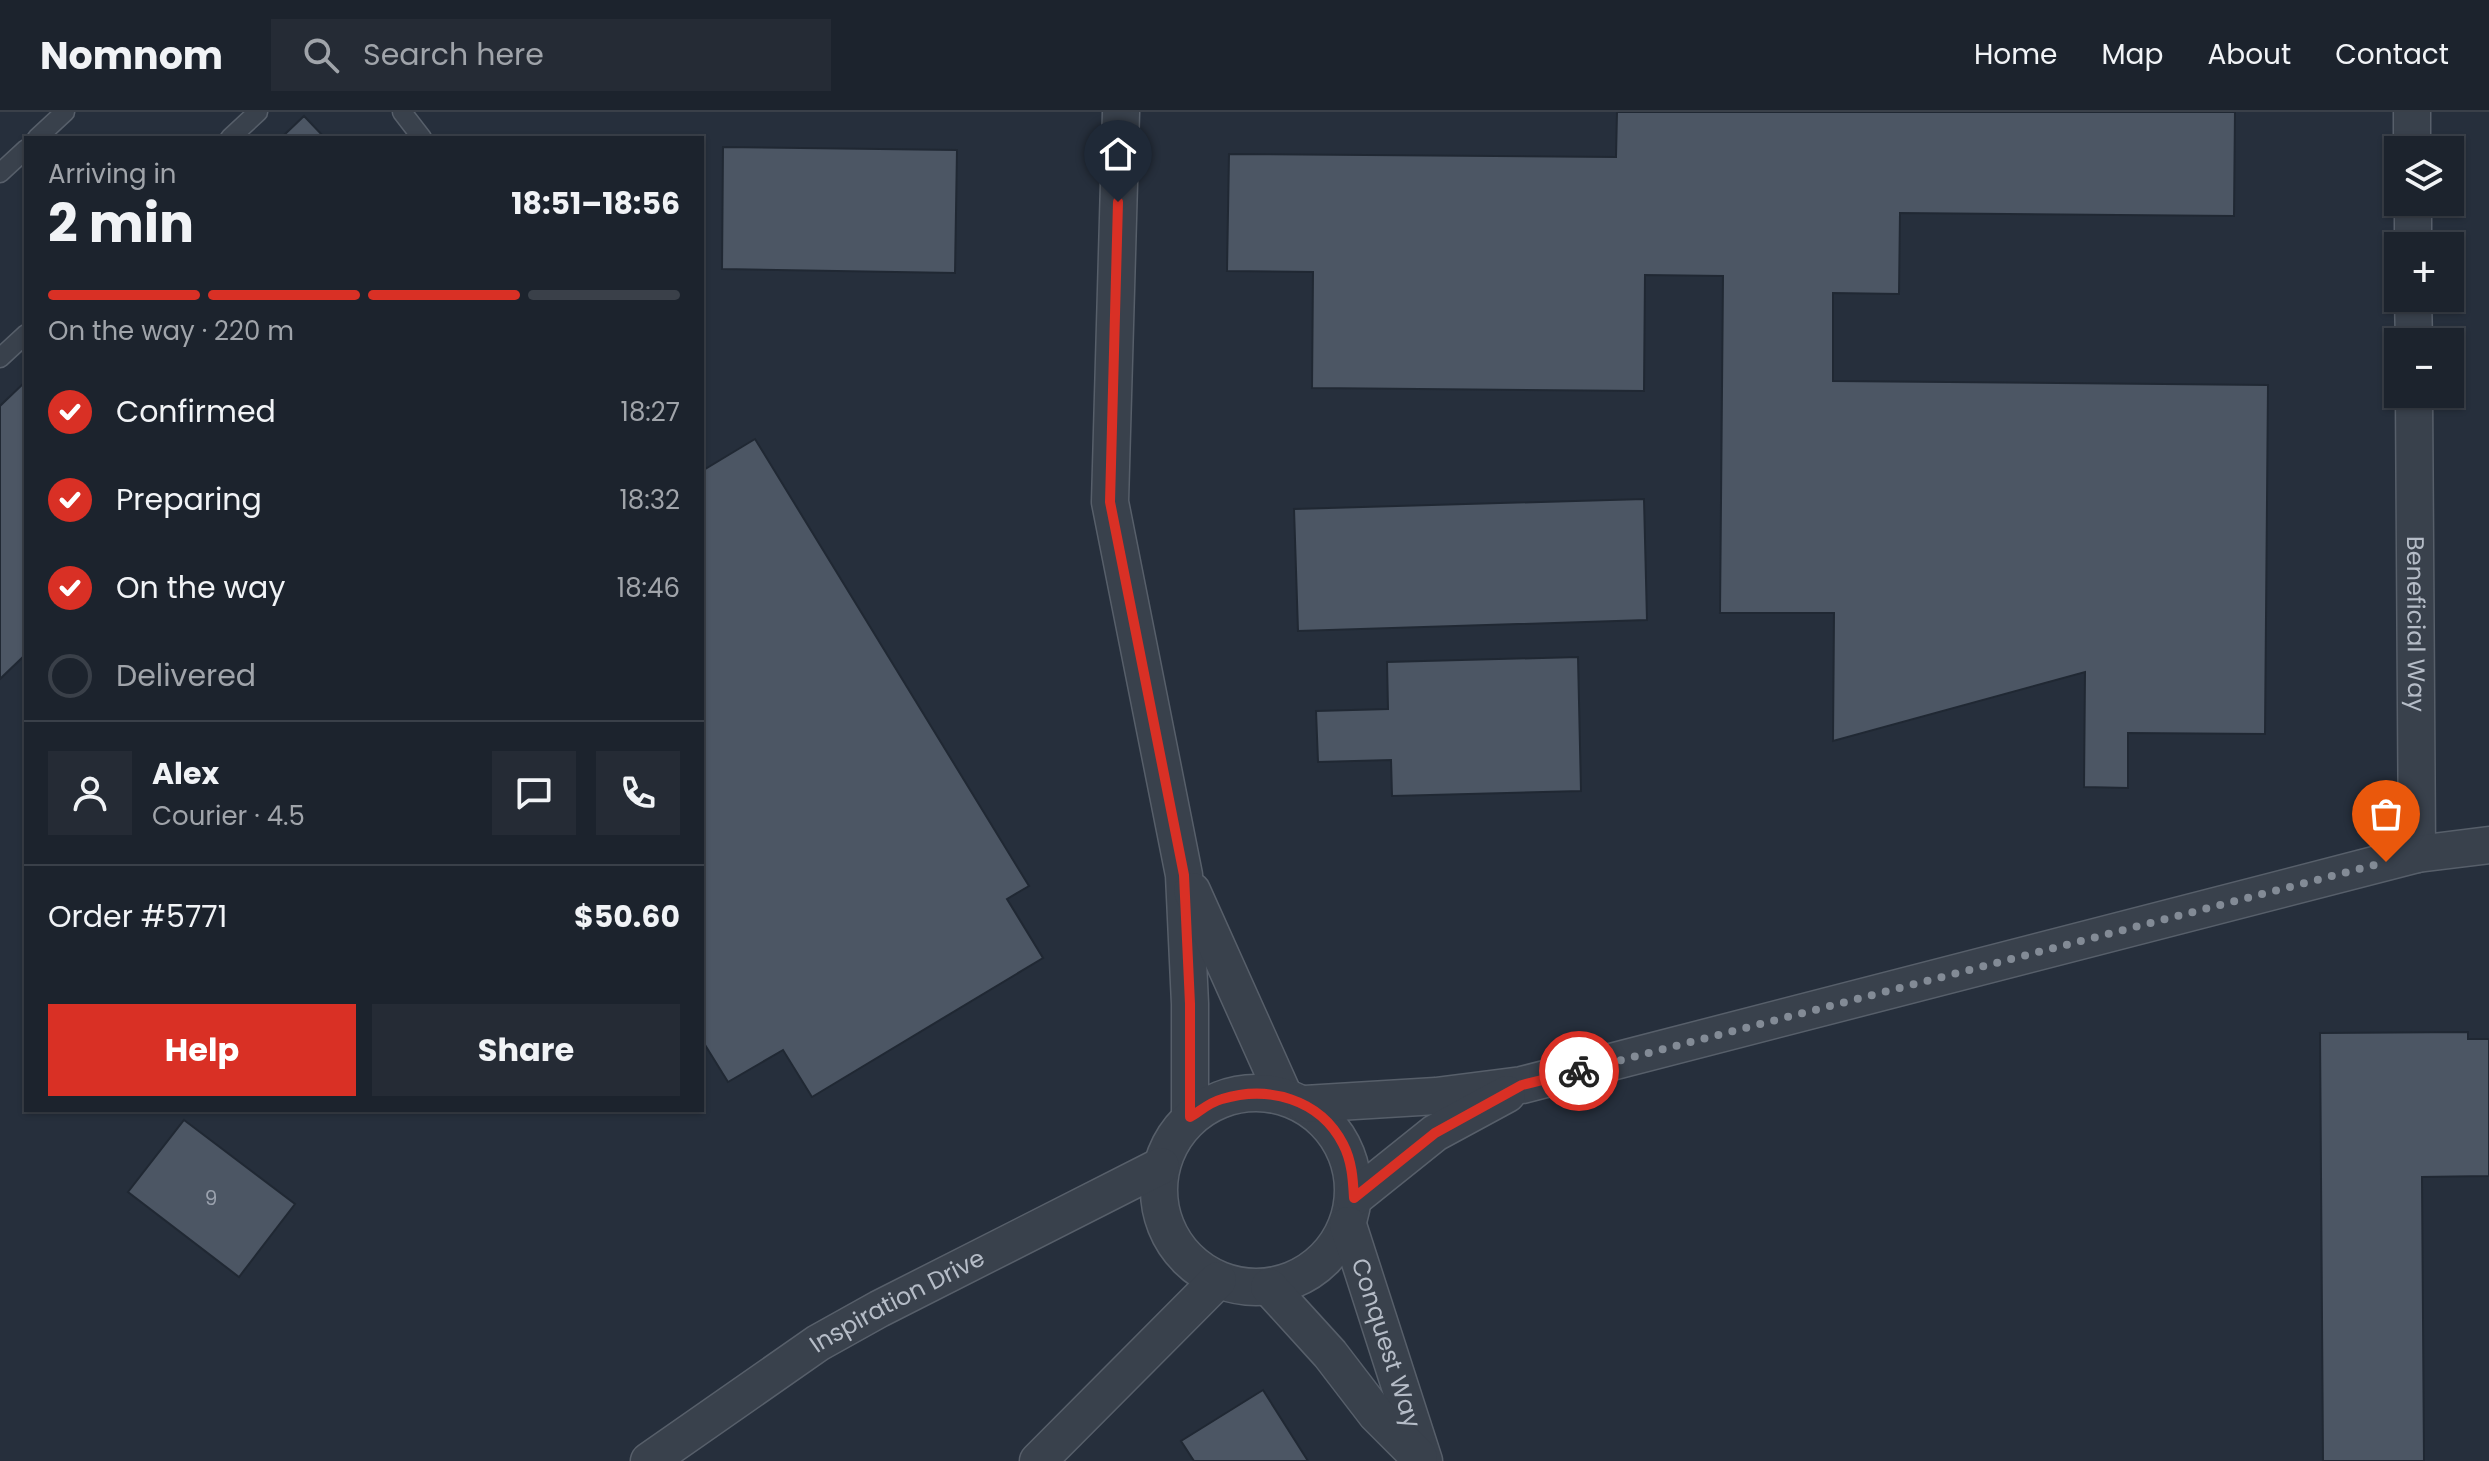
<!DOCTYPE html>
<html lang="en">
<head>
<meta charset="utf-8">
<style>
  :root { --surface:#1c232d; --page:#252b35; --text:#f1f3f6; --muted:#a0a4aa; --line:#3a4049; --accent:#d93025 }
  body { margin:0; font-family:Poppins,sans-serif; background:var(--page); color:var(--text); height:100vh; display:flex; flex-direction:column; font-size:30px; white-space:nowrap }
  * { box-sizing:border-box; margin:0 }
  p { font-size:26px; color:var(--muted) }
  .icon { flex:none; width:44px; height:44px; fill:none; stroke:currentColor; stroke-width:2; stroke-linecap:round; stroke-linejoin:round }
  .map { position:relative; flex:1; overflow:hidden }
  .drawer { position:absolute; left:24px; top:24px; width:680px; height:976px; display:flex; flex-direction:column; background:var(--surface); border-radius:0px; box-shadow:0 2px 6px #0004,0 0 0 2px var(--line) }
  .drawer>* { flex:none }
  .tools { position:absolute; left:2384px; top:24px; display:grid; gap:16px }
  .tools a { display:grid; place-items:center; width:80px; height:80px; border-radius:0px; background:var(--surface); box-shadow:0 2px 6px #0004,0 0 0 2px var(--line); font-size:40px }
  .pin { position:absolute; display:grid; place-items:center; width:68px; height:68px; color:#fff; margin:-82px -34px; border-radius:50% 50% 50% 0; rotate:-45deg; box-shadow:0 0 8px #0007 }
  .pin .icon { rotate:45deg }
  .courier { position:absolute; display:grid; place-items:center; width:80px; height:80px; margin:-40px; border:6px solid #d93025; border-radius:50%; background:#fff; color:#222; box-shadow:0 2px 10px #0007 }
  .head em { font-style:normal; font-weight:700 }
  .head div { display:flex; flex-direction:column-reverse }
  .head { display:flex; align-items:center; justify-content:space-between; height:136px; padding:0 24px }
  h1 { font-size:52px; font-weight:700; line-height:60px }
  .bar { display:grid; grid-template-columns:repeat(4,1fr); gap:12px 8px; align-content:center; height:96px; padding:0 24px }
  .bar i { height:10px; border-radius:6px; background:var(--line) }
  .bar .active { background:var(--accent) }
  .bar p { grid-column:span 4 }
  .line { display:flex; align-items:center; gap:20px; padding:0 24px; border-top:2px solid var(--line) }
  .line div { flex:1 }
  .round { display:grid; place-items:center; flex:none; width:84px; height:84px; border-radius:0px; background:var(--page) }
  ol { padding:0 24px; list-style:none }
  li { display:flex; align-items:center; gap:24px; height:88px }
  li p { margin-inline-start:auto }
  li .icon { padding:8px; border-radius:50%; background:var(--accent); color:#fff; stroke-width:4 }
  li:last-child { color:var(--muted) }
  li i { width:44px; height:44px; border:4px solid var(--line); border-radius:50% }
  .primary-button { display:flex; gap:16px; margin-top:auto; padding:16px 24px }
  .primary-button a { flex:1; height:92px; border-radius:0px; background:var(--accent); color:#fff; font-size:32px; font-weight:700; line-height:92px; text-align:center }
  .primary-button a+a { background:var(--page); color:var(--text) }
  header { display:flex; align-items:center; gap:48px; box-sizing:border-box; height:112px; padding:0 40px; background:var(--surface); border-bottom:2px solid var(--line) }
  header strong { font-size:38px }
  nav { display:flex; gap:44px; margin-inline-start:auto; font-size:28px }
  .search { width:560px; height:72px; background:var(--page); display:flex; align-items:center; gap:20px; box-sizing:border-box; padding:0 28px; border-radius:0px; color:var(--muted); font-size:30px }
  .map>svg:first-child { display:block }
  .building { fill:#4c5664; stroke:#202833; stroke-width:2 }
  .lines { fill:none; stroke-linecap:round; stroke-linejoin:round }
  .service-casing { stroke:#575f6a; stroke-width:21 }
  .minor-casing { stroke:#575f6a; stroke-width:39 }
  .service { stroke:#39414c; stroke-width:18 }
  .minor { stroke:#39414c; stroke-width:36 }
  .done { stroke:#838b96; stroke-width:8; stroke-dasharray:0 14.4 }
  .route { stroke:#d93025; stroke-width:10 }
  .labels { text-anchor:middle; stroke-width:6; stroke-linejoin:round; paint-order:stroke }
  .number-label { font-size:20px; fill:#9ba2ae }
  .street-label { font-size:24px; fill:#b5bcc7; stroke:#1e2631 }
</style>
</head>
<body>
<header>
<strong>Nomnom</strong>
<div class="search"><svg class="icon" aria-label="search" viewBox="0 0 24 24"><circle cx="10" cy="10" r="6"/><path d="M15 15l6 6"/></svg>Search here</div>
<nav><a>Home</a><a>Map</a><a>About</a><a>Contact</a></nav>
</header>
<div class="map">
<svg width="2489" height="1349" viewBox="0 0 2489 1349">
  <rect width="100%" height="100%" fill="#262f3c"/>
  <path class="building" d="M 1617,0 L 2235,0 L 2234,104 L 1900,101 L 1899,182 L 1833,181 L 1833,269 L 2268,273 L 2265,622 L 2128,621 L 2128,676 L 2084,675 L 2085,560 L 1833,629 L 1834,501 L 1720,501 L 1723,164 L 1645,163 L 1644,279 L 1312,276 L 1313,160 L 1227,159 L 1229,42 L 1616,45 Z
    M 304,4 L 325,26 L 281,26 Z
    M 723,35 L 957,38 L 955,161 L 722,157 Z
    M 26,269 L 26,542 L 0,567 L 0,294 Z
    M 755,327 L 1029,774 L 1007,787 L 1043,846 L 812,985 L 783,938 L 728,970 L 702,928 L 702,359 Z
    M 1644,387 L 1647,508 L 1298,519 L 1294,397 Z
    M 1578,545 L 1581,679 L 1392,684 L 1391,648 L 1318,650 L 1316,599 L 1388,597 L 1387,550 Z
    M 2468,920 L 2468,927 L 2489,927 L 2489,1064 L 2422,1065 L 2424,1349 L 2323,1349 L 2320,921 Z
    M 184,1008 L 295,1092 L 239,1165 L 128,1080 Z
    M 1263,1278 L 1308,1349 L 1194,1349 L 1181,1329 Z"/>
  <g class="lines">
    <g class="service-casing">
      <path id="service" d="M 402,0 L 422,26
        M 37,26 L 65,0
        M 230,26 L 258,0
        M 0,61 L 26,37
        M 0,246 L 26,222"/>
    </g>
    <g class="minor-casing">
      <g id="minor">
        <path d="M 1121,0 L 1110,390 L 1184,763 L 1190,892 L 1190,1005"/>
        <path d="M 2412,0 L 2412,38"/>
        <path d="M 2413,90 L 2413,134"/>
        <path d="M 2413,186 L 2414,230"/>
        <path id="s1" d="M 2414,282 L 2417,742"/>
        <path d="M 1192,779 L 1284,984"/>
        <circle cx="1256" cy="1078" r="97"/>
        <path d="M 1305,992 L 1436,984 L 1522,973 L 2417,742 L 2489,733"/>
        <path d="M 1354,1086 L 1435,1021 L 1507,982"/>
        <path id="s2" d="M 1348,1113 L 1424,1349"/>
        <path d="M 1269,1175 L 1330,1242 L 1376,1302 L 1419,1345"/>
        <path id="s3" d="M 649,1349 L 818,1231 L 879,1197 L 1161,1054"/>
        <path d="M 1038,1349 L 1218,1168"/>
      </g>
    </g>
    <use href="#service" class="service"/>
    <use href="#minor" class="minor"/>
  </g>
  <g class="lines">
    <path class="done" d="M 1579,959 L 2386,750"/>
    <path class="route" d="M 1118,90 L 1110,390 L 1184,763 L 1190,892 L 1190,1005 C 1200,999 1210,990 1222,987 C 1268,973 1320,987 1343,1032 C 1352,1049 1353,1068 1354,1086 L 1435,1021 L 1522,973 L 1579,959"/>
  </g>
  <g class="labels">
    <g class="number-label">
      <text x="211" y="1093">9</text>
    </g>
    <g class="street-label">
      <text dy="8" stroke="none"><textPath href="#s1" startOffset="230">Beneficial Way</textPath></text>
      <text dy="8" stroke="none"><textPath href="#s3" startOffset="296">Inspiration Drive</textPath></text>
      <text dy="8" stroke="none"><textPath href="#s2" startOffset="124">Conquest Way</textPath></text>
    </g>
  </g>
</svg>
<div class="tools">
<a><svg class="icon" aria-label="layers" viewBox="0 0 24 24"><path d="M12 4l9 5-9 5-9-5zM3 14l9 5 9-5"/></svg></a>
<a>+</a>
<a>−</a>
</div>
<div class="pin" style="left:2386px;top:750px;background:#ea580c"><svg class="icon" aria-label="bag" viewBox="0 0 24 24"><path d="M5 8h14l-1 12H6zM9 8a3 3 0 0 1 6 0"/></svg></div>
<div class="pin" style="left:1118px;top:90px;background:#1f2937"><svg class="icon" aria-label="home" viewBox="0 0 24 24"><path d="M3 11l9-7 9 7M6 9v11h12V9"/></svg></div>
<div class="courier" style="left:1579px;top:959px"><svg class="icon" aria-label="bike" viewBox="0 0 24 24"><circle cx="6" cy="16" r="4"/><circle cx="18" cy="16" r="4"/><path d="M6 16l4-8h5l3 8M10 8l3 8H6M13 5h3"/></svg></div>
<section class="drawer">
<div class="head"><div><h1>2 min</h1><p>Arriving in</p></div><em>18:51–18:56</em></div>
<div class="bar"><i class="active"></i><i class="active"></i><i class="active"></i><i></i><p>On the way · 220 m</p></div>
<ol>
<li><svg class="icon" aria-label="check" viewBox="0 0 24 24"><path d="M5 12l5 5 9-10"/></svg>Confirmed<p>18:27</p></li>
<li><svg class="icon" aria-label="check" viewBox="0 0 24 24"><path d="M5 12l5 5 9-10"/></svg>Preparing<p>18:32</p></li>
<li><svg class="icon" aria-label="check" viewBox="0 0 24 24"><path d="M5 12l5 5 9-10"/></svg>On the way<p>18:46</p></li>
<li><i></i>Delivered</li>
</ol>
<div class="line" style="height:144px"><a class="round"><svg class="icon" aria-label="person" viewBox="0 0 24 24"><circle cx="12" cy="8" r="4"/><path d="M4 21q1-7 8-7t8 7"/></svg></a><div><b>Alex</b><p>Courier · 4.5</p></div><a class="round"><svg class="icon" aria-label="chat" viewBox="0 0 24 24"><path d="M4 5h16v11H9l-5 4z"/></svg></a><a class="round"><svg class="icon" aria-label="phone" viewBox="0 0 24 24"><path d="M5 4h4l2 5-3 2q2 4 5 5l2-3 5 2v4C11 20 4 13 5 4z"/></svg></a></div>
<div class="line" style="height:104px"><div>Order #5771</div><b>$50.60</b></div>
<div class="primary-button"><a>Help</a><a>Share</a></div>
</section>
</div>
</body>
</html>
